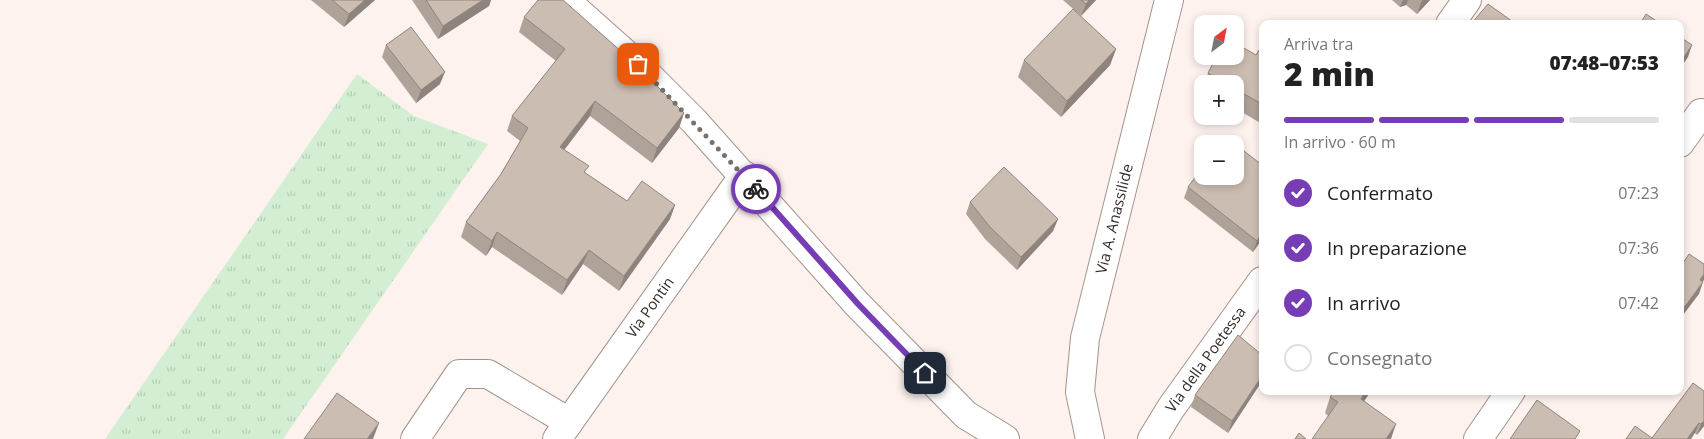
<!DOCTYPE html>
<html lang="it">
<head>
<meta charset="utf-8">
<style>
  :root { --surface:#fff; --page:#f2f2f2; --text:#222; --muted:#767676; --line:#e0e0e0; --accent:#763db4 }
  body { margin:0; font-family:"Open Sans",sans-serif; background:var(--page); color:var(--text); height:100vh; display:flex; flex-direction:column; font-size:19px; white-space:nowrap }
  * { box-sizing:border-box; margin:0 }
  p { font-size:16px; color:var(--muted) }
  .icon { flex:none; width:28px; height:28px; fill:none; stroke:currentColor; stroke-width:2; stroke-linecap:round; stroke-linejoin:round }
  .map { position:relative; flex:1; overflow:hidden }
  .panel { position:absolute; left:1259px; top:20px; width:425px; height:375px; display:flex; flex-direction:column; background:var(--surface); border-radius:10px; box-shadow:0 2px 8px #0003 }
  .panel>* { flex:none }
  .needle { width:32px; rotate:32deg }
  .tools { position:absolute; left:1194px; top:15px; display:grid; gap:10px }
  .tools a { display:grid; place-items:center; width:50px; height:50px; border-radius:10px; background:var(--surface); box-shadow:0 2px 8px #0003; font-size:25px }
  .pin { position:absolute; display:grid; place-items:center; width:42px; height:42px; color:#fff; margin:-21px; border-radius:10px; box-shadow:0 2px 8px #0006 }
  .courier { position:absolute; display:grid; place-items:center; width:50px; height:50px; margin:-25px; border:4px solid #763db4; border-radius:50%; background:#fff; color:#222; box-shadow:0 1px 6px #0007 }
  .overview em { font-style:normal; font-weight:800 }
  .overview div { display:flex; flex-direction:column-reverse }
  .overview { display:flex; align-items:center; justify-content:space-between; height:85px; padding:0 25px }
  h1 { font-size:32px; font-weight:800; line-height:38px }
  .bar { display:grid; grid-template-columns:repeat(4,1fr); gap:8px 5px; align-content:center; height:60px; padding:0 25px }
  .bar i { height:6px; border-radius:4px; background:var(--line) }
  .bar .selected { background:var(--accent) }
  .bar p { grid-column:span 4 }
  ol { padding:0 25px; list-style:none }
  li { display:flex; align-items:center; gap:15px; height:55px }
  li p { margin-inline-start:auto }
  li .icon { padding:5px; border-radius:50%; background:var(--accent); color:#fff; stroke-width:4 }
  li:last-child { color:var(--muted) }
  li i { width:28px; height:28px; border:2px solid var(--line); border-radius:50% }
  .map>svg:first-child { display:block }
  .grass { fill:url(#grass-tufts) }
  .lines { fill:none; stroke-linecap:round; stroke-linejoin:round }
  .minor-casing { stroke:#a3928c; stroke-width:30 }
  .minor { stroke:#fff; stroke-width:28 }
  .wall { fill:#afa399 }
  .shaded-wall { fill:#8f847d }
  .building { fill:#ccbdb2; stroke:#8f847d }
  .done { stroke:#7a716e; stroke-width:5; stroke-dasharray:0 9 }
  .route { stroke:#763db4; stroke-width:6 }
  .labels { text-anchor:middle; stroke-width:4; stroke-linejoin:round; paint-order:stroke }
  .street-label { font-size:15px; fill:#332c29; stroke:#fff }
</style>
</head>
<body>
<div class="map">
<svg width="1704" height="439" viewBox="0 0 1704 439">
  <defs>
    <pattern id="grass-tufts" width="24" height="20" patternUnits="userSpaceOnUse" patternTransform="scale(1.25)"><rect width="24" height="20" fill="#d3eed3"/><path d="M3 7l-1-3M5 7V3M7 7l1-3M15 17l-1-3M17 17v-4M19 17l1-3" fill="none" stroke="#b6ccb5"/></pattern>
  </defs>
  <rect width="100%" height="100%" fill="#fdf2ee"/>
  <path class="grass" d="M 357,74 L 414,116 L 488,144 L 283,439 L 105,439 Z"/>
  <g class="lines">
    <g class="minor-casing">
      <g id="minor">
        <path d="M 565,0 L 638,65 L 694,121 L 857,304 L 966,415 L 1005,439"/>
        <path d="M 1450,24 L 1467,0"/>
        <path d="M 1680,143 L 1701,113"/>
        <path d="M 415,439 L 459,374 L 488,374 L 569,422"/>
        <path id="s1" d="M 557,439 L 744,175"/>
        <path id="s2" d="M 1090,439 L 1080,392 L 1085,338 L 1169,0"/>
        <path id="s3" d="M 1152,439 L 1171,408 L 1262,281"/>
        <path d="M 1478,439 L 1511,391"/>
      </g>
    </g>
    <use href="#minor" class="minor"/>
  </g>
  <path class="wall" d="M 311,0 L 375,0 L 344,27 Z
    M 412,0 L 491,0 L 489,6 L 438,39 Z
    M 1063,0 L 1096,0 L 1081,16 Z
    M 1392,0 L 1430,0 L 1417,14 L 1406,5 L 1400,7 Z
    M 524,17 L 622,57 L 684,113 L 679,128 L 652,163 L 590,116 L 564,150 L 586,174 L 627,201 L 675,205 L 670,219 L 619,291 L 583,264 L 562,295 L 492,247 L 486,256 L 461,237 L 466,222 L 501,174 L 520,141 L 507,131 L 512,116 L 556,61 L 519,32 Z
    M 386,45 L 440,84 L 416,103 L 382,57 Z
    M 1116,49 L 1110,65 L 1061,117 L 1018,77 L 1024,60 Z
    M 1262,52 L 1262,124 L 1235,108 L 1235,84 L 1204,84 L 1208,73 L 1256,55 Z
    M 1262,165 L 1262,239 L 1253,252 L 1184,198 L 1188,187 Z
    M 970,202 L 1058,219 L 1053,231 L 1017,270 L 985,239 L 966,214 Z
    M 1262,355 L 1262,381 L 1228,433 L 1191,407 L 1195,395 Z
    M 1693,383 L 1704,426 L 1697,435 L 1695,433 L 1652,438 Z
    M 1371,391 L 1328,416 L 1325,413 L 1330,397 Z"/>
  <path class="shaded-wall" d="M 365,0 L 375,0 L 344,27 L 349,14 Z
    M 483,0 L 491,0 L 489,6 L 438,39 L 443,26 Z
    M 1089,0 L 1096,0 L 1081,16 L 1086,4 Z
    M 1403,0 L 1408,0 L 1406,5 L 1400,7 Z
    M 1422,0 L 1430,0 L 1417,14 Z
    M 1692,45 L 1688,57 L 1680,69 L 1680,63 Z
    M 1116,49 L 1110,65 L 1061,117 L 1067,101 Z
    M 445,72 L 440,84 L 416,103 L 421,90 Z
    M 595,101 L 590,116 L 555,162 L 560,147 Z
    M 684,113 L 679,128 L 652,163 L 657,148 Z
    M 675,205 L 670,219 L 619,291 L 624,276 Z
    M 1058,219 L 1053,231 L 1017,270 L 1021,257 Z
    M 497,232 L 492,247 L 486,256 L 492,241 Z
    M 1262,233 L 1262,239 L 1253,252 L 1257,241 Z
    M 589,250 L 583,264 L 562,295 L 567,280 Z
    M 1704,274 L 1704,280 L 1696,292 L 1700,280 Z
    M 1703,282 L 1699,294 L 1680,319 L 1680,313 Z
    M 1262,376 L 1262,381 L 1228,433 L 1232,421 Z
    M 1366,391 L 1371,391 L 1355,415 L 1361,399 Z
    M 1704,421 L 1704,426 L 1697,435 L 1701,424 Z
    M 379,423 L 373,439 L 367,439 Z
    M 1699,423 L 1695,433 L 1691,439 L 1687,439 Z
    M 1396,424 L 1391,439 L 1386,439 Z"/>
  <path class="building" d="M 332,0 L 365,0 L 349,14 Z
    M 426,0 L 483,0 L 443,26 Z
    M 538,0 L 563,0 L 623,53 L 621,56 L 645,74 L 684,113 L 657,148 L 595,101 L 560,147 L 589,166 L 584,172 L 627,201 L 642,181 L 675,205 L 624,276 L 589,250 L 567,280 L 497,232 L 492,241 L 466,222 L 501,174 L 528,128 L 512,116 L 565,49 L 524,17 Z
    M 1081,0 L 1089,0 L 1086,4 Z
    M 1488,4 L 1516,24 L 1471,24 Z
    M 1073,9 L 1116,49 L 1067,101 L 1024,60 Z
    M 1646,14 L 1661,24 L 1640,24 Z
    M 411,27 L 445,72 L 421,90 L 386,45 Z
    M 1680,37 L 1692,45 L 1680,63 Z
    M 1235,43 L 1256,55 L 1259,50 L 1262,52 L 1262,104 L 1235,89 L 1235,84 L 1226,84 L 1208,73 L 1217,56 L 1235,56 Z
    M 1226,137 L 1235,144 L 1221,144 Z
    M 1235,144 L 1262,165 L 1262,233 L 1257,241 L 1188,187 L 1202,168 L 1202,176 L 1235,176 Z
    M 1004,167 L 1058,219 L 1021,257 L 990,227 L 970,202 Z
    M 1689,254 L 1704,264 L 1704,274 L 1700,280 L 1703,282 L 1680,313 L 1680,265 L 1681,266 Z
    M 1238,335 L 1262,355 L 1262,376 L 1232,421 L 1195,395 Z
    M 1693,383 L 1704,391 L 1704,421 L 1701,424 L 1699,423 L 1687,439 L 1626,439 L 1635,426 L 1652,438 Z
    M 1335,391 L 1366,391 L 1361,399 L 1396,424 L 1386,439 L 1312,439 L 1338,402 L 1330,397 Z
    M 337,393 L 379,423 L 367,439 L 304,439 Z
    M 1537,400 L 1580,431 L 1575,439 L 1510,439 Z
    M 1299,433 L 1306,439 L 1295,439 Z"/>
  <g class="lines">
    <path class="done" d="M 638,64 L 756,189"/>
    <path class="route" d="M 756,189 L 858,304 L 925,373"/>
  </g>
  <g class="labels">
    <g class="street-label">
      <text dy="5" stroke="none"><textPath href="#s2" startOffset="225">Via A. Anassilide</textPath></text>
      <text dy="5" stroke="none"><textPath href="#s1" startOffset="161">Via Pontin</textPath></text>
      <text dy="5" stroke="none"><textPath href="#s3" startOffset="96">Via della Poetessa</textPath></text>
    </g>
  </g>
</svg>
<div class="tools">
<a><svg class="needle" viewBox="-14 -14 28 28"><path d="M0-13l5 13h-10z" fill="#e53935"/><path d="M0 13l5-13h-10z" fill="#767676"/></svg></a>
<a>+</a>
<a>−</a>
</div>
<div class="pin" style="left:638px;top:64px;background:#ea580c"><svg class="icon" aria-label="bag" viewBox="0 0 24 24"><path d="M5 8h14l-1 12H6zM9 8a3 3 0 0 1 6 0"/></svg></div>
<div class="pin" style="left:925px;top:373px;background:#1f2937"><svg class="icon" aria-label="home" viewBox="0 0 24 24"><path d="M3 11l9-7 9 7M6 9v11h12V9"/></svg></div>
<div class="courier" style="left:756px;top:189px"><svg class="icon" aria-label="bike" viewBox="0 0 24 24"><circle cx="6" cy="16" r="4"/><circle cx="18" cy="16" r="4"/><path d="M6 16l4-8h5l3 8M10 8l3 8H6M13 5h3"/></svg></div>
<section class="panel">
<div class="overview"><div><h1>2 min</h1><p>Arriva tra</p></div><em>07:48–07:53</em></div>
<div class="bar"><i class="selected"></i><i class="selected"></i><i class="selected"></i><i></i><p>In arrivo · 60 m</p></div>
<ol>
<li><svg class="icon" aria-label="check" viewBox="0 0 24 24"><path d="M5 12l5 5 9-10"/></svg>Confermato<p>07:23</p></li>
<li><svg class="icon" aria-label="check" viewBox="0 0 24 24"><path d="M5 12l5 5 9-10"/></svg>In preparazione<p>07:36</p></li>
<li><svg class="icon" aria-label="check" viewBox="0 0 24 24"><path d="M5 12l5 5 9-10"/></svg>In arrivo<p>07:42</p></li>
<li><i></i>Consegnato</li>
</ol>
</section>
</div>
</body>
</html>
